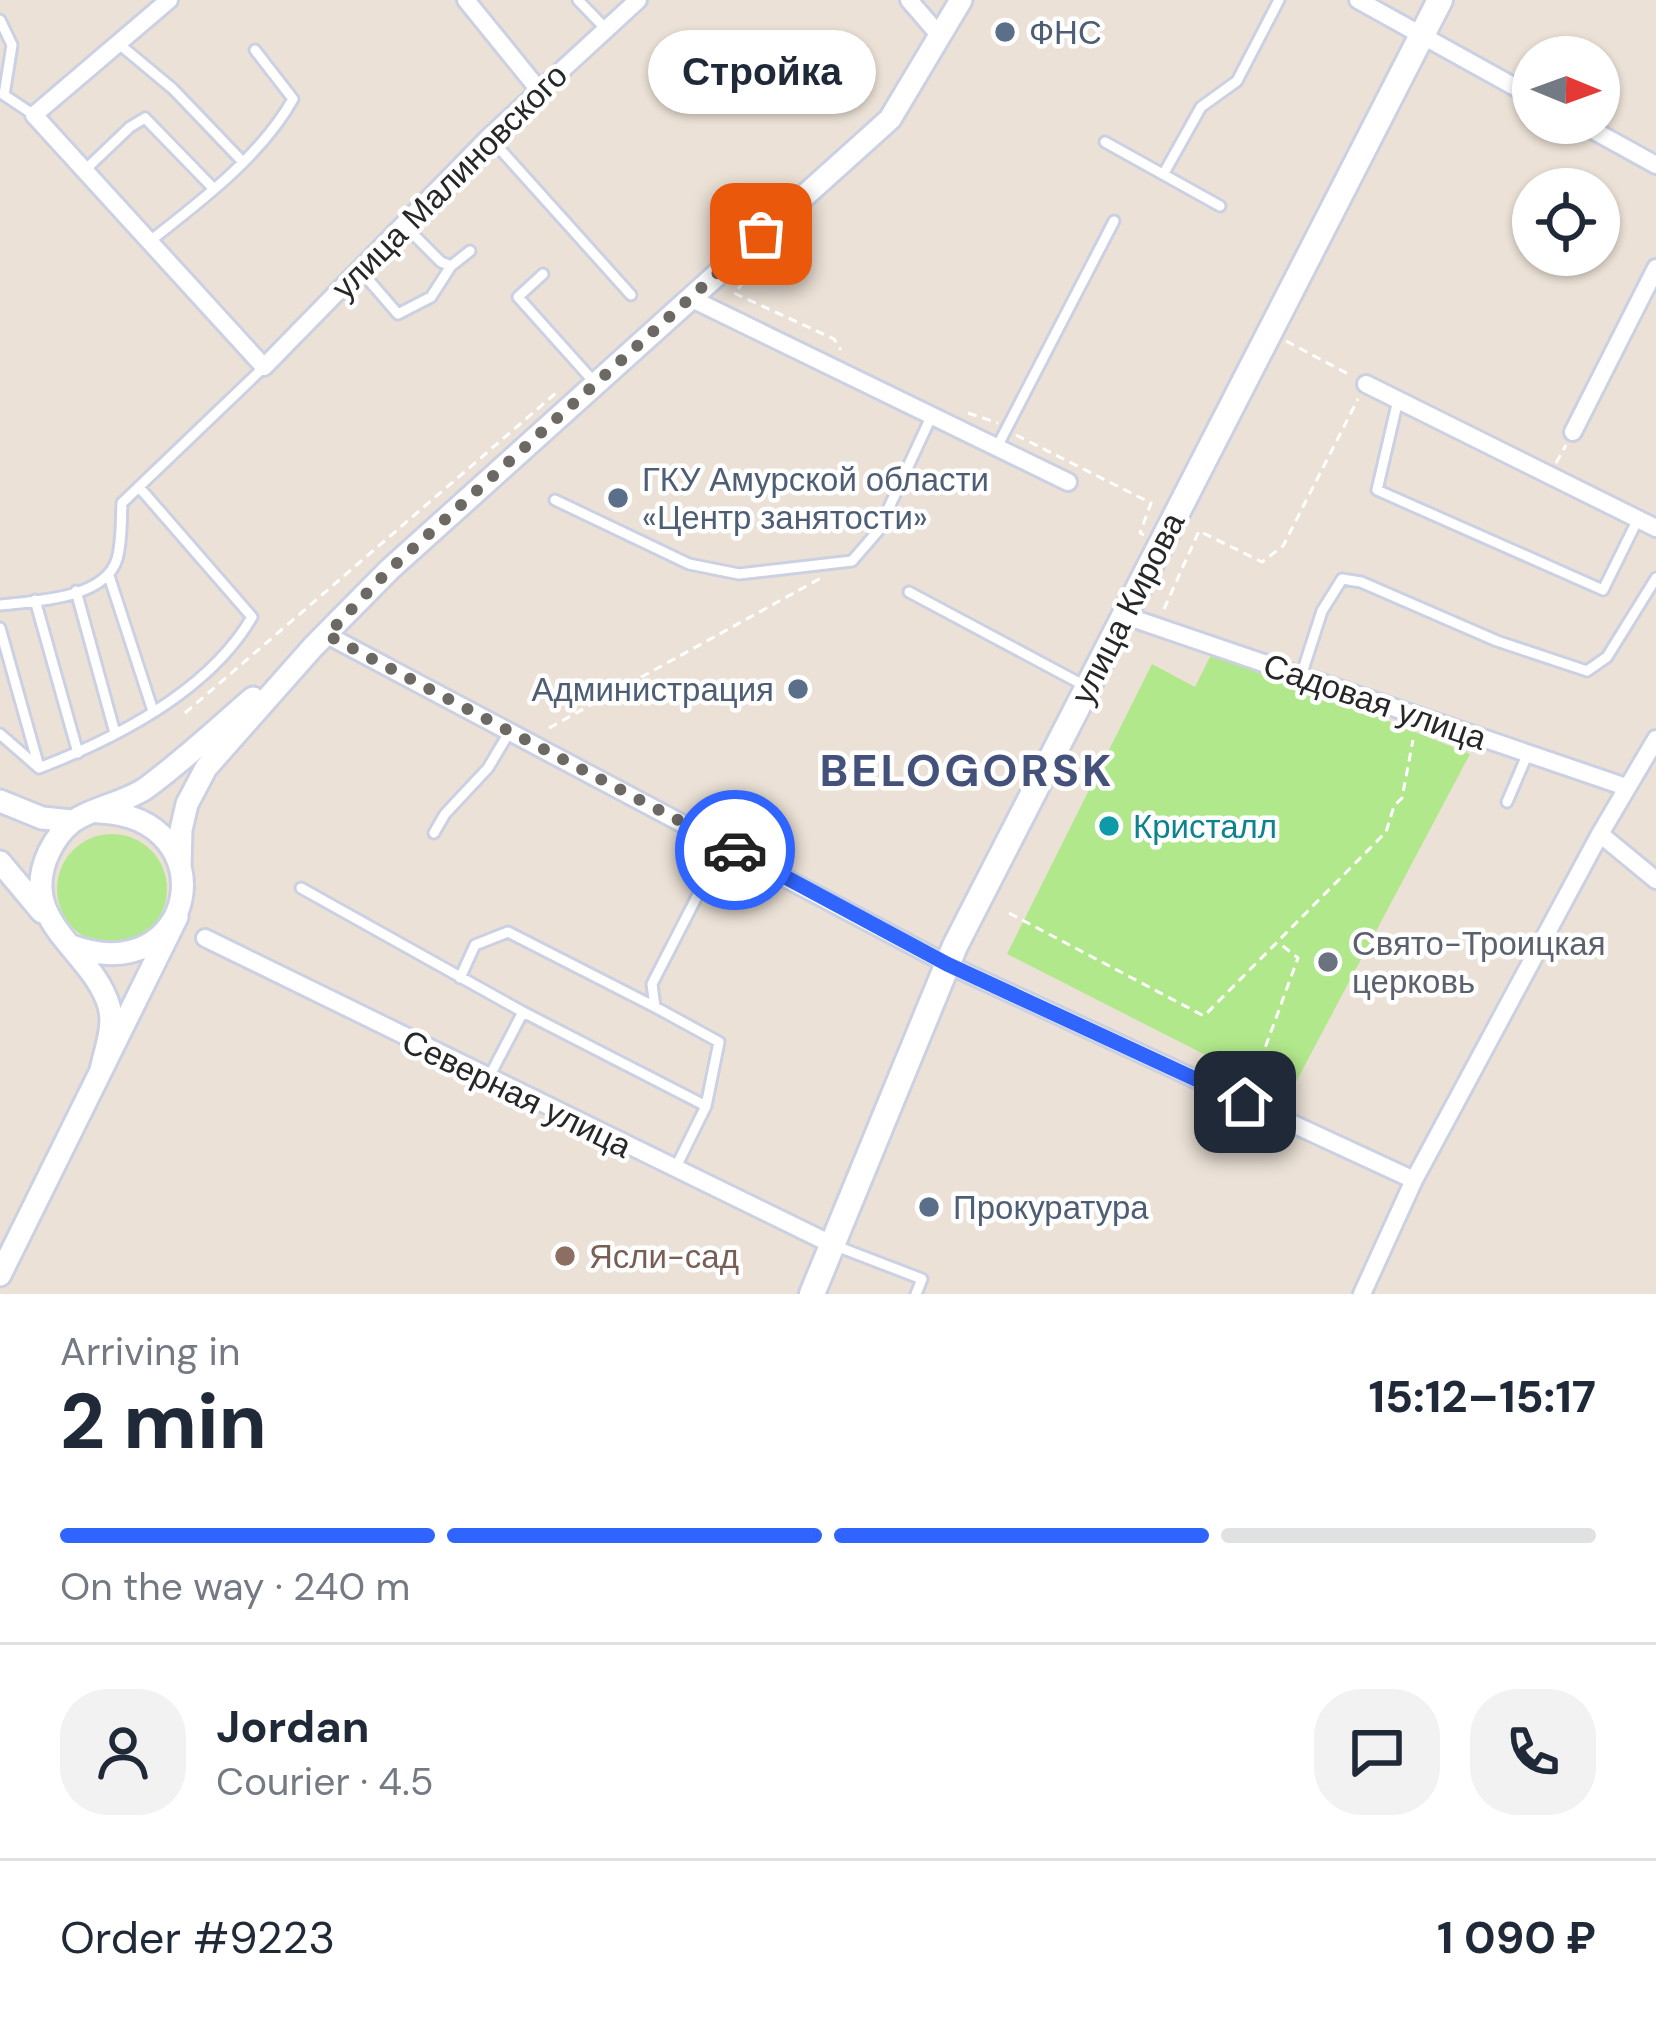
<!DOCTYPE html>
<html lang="en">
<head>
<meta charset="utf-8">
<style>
  :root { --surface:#fff; --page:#f2f2f3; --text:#1f2937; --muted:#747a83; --line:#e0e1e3; --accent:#2f64ff }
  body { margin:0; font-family:"DM Sans",sans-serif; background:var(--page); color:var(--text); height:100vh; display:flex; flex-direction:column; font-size:45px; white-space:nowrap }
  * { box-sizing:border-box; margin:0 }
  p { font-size:39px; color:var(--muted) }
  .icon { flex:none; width:66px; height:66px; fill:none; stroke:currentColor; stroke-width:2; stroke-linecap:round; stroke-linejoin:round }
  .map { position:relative; height:1294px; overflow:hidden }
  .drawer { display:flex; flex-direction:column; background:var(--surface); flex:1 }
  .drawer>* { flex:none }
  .needle { width:78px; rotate:91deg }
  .controls { position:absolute; left:1512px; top:36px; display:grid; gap:24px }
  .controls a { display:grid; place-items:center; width:108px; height:108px; border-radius:50%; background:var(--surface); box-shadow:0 3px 9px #0004; font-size:60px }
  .pin { position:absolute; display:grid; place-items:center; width:102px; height:102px; color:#fff; margin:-51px; border-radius:24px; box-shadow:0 6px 18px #0006 }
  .courier { position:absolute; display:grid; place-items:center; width:120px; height:120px; margin:-60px; border:9px solid #2f64ff; border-radius:50%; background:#fff; color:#222; box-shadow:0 3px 15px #0007 }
  .bubble { position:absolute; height:84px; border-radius:42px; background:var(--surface); box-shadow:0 3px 9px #0004; font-size:39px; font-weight:800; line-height:84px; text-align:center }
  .overview em { font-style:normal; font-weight:800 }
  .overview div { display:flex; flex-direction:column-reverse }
  .overview { display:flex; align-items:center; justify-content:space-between; height:204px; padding:0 60px }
  h1 { font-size:78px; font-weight:800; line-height:90px }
  .bar { display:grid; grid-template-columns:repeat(4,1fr); gap:18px 12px; align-content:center; height:144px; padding:0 60px }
  .bar i { height:15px; border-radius:9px; background:var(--line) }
  .bar .current { background:var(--accent) }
  .bar p { grid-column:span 4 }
  .line { display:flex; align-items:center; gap:30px; padding:0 60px; border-top:3px solid var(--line) }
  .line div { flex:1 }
  .round { display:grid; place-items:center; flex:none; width:126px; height:126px; border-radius:48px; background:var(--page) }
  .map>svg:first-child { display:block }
  .green { fill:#b2e88c }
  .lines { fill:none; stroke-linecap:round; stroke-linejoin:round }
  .service-casing { stroke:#cbd1e2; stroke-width:15 }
  .minor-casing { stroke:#cbd1e2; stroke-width:22 }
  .tertiary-casing { stroke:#cbd1e2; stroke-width:27 }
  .secondary-casing { stroke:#cbd1e2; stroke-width:30 }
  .path { stroke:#fff; stroke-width:3; stroke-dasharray:9 6; stroke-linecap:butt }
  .service { stroke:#fff; stroke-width:9 }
  .minor { stroke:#fff; stroke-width:16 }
  .tertiary { stroke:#fff; stroke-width:21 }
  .secondary { stroke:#fff; stroke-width:24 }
  .done { stroke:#6c6864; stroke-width:12; stroke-dasharray:0 21.6 }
  .route { stroke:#2f64ff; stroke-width:15 }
  .service-dot { fill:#5c6f8a; stroke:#fff; stroke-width:4.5 }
  .culture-dot { fill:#0f9aa8; stroke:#fff; stroke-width:4.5 }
  .worship-dot { fill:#6b7280; stroke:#fff; stroke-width:4.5 }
  .education-dot { fill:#8d6e63; stroke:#fff; stroke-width:4.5 }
  .labels { text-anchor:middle; stroke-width:9; stroke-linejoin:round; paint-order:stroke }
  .service-label { font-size:33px; fill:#4e5e75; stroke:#fff; text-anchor:start }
  .street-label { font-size:33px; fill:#272727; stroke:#fff }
  .culture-label { font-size:33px; fill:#0d838f; stroke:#fff; text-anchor:start }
  .worship-label { font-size:33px; fill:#5b616d; stroke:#fff; text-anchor:start }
  .education-label { font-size:33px; fill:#785e54; stroke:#fff; text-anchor:start }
  .district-label { font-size:45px; font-weight:bold; letter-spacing:3px; fill:#44517a; stroke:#fff }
</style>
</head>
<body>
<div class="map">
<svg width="1656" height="1294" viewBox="0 0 1656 1294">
  <rect width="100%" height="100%" fill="#ebe1d6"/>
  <path class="green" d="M 1213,651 L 1470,754 L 1288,1097 L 1007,954 L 1152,664 L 1195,687 Z
    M57 889a55 55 0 1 1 110 0a55 55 0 1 1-110 0Z"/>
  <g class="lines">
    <g class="service-casing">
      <path id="service" d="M 578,0 L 606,29
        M 0,20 L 12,45 L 4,95
        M 119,44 L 173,89 L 241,160
        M 4,95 L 34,115
        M 490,138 L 631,295
        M 1105,142 L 1220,206
        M 85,170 L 130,127 L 145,118 L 213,188
        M 1164,173 L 1201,107 L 1237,81 L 1279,0
        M 404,225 L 441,262 L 451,266 L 470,251
        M 150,241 C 201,201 261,156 293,99 L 255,50
        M 359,269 L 398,314 L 431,297 L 451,266
        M 543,274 L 518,297 L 595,383
        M 1398,400 L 1377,490 L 1603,590 L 1638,519
        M 997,447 L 1114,221
        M 555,500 L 689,564 L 739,574 L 852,561 L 878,531 L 932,415
        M 109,576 L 153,711
        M 76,591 L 115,733
        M 909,592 L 1087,687
        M 35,600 L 78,753
        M 0,605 C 35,601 105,599 117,559 C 122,542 121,521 122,503 L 264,367
        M 0,628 L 39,767
        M 1301,676 L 1322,611 L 1342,579 L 1361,582 L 1497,641 L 1587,671 L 1607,657 L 1656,578
        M 0,734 L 39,768 C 117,738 209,691 252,617 L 139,487
        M 1507,802 L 1528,753
        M 434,833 L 445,814 L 488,768 L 510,731
        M 301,888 L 523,1012 L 488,1079
        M 460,978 L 475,945 L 508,932 L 655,1007
        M 523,1012 L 706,1106
        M 675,1169 L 706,1106 L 719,1042 L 655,1007 L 652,984 L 724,844
        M 836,1246 L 922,1279 L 916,1294"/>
    </g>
    <g class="minor-casing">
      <path id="minor" d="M 169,0 L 34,115 L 264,367 L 489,137 L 638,0
        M 466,0 L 539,90
        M 909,0 L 940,36
        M 1358,0 L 1533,97
        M 1580,123 L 1656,165
        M 690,298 L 1068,482
        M 1366,384 L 1656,528
        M 1573,432 L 1656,268
        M 1123,615 L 1626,787
        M 327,635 L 947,964 L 1414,1180
        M 1600,834 L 1656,880
        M 205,938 L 831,1244
        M 1362,1294 L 1414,1180 L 1600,834 L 1656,739"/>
    </g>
    <g class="tertiary-casing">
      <path id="tertiary" d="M 0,801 L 42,818 L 72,821
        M 0,862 L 42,912
        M 180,867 L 181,830 L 187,804 L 206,768 L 313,647 L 389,570 L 890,119 L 961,0
        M 69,945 C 198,994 229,817 99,812
        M 101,1070 C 105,1051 115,1026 109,1006 C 92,949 16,922 49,852 C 54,842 62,830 71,823 C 90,808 125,803 146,788 C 183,761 218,728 253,698
        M 0,1275 L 177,917"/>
    </g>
    <g class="secondary-casing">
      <path id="secondary" d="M 812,1294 L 955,946 L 1440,0"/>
    </g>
    <path class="path" d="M 744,282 L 734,293 L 834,339 L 841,350
      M 1286,341 L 1352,376
      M 968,413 L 998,423
      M 1016,435 L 1151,503 L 1140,533 L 1144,535
      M 1556,463 L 1566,445
      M 1164,609 L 1199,531 L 1262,562 L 1283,546 L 1358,399
      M 185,713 L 556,393
      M 549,728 L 821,578
      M 1009,913 L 1204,1016 L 1386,832 L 1394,806 L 1402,798 L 1413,740
      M 1250,1089 L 1298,958 L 1279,943"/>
    <use href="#service" class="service"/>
    <use href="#minor" class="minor"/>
    <use href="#tertiary" class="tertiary"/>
    <use href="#secondary" class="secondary"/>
  </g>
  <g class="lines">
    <path class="done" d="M 735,850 L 327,635 L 389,570 L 761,234"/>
    <path class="route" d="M 735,850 L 947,964 L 1245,1102"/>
  </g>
  <g class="service-dot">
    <circle cx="1005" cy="32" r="12"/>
    <circle cx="618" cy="498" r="12"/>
    <circle cx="798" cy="689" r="12"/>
    <circle cx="929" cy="1207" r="12"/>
  </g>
  <circle class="culture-dot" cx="1109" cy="826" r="12"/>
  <circle class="worship-dot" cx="1328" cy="962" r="12"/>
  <circle class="education-dot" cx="565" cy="1256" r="12"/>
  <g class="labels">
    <g class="service-label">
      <text x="1029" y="44">ФНС</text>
      <text x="642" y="491">ГКУ Амурской области<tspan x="642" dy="38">«Центр занятости»</tspan></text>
      <text x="774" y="701" text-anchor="end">Администрация</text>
      <text x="953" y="1219">Прокуратура</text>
    </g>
    <g class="street-label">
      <text transform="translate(449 181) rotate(-45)" y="12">улица Малиновского</text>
      <text transform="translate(1127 608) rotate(-63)" y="12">улица Кирова</text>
      <text transform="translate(1375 701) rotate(19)" y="12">Садовая улица</text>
      <text transform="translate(517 1093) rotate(26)" y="12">Северная улица</text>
    </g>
    <g class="culture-label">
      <text x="1133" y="838">Кристалл</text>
    </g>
    <g class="worship-label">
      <text x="1352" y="955">Свято-Троицкая<tspan x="1352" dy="38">церковь</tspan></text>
    </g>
    <g class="education-label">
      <text x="589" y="1268">Ясли-сад</text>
    </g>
    <g class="district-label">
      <text x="967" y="786">BELOGORSK</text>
    </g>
  </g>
</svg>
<div class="controls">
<a><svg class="needle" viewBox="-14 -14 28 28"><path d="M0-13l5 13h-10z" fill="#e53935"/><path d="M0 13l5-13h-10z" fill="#747a83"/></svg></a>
<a><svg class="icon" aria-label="locate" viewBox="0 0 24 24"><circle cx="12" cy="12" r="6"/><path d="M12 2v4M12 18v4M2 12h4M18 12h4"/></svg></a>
</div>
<div class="pin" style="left:761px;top:234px;background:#ea580c"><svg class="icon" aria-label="bag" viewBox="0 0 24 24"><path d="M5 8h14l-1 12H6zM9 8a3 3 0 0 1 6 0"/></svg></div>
<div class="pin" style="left:1245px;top:1102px;background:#1f2937"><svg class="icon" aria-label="home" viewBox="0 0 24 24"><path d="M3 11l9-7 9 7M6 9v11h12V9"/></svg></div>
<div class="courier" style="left:735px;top:850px"><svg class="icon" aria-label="car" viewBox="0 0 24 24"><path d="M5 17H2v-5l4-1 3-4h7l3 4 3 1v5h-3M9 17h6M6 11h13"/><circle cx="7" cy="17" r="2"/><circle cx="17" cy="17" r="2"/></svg></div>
<div class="bubble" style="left:648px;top:30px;width:228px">Стройка</div>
</div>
<section class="drawer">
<div class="overview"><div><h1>2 min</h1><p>Arriving in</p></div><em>15:12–15:17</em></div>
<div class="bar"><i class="current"></i><i class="current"></i><i class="current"></i><i></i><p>On the way · 240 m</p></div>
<div class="line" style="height:216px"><a class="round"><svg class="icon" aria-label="person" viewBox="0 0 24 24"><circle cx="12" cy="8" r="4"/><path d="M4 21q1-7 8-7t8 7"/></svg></a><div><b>Jordan</b><p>Courier · 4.5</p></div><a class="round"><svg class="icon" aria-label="chat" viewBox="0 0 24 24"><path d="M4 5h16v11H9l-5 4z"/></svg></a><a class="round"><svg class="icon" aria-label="phone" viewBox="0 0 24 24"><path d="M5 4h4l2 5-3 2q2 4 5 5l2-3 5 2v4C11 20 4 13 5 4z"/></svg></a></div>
<div class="line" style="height:156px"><div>Order #9223</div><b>1 090 ₽</b></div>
</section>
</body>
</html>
